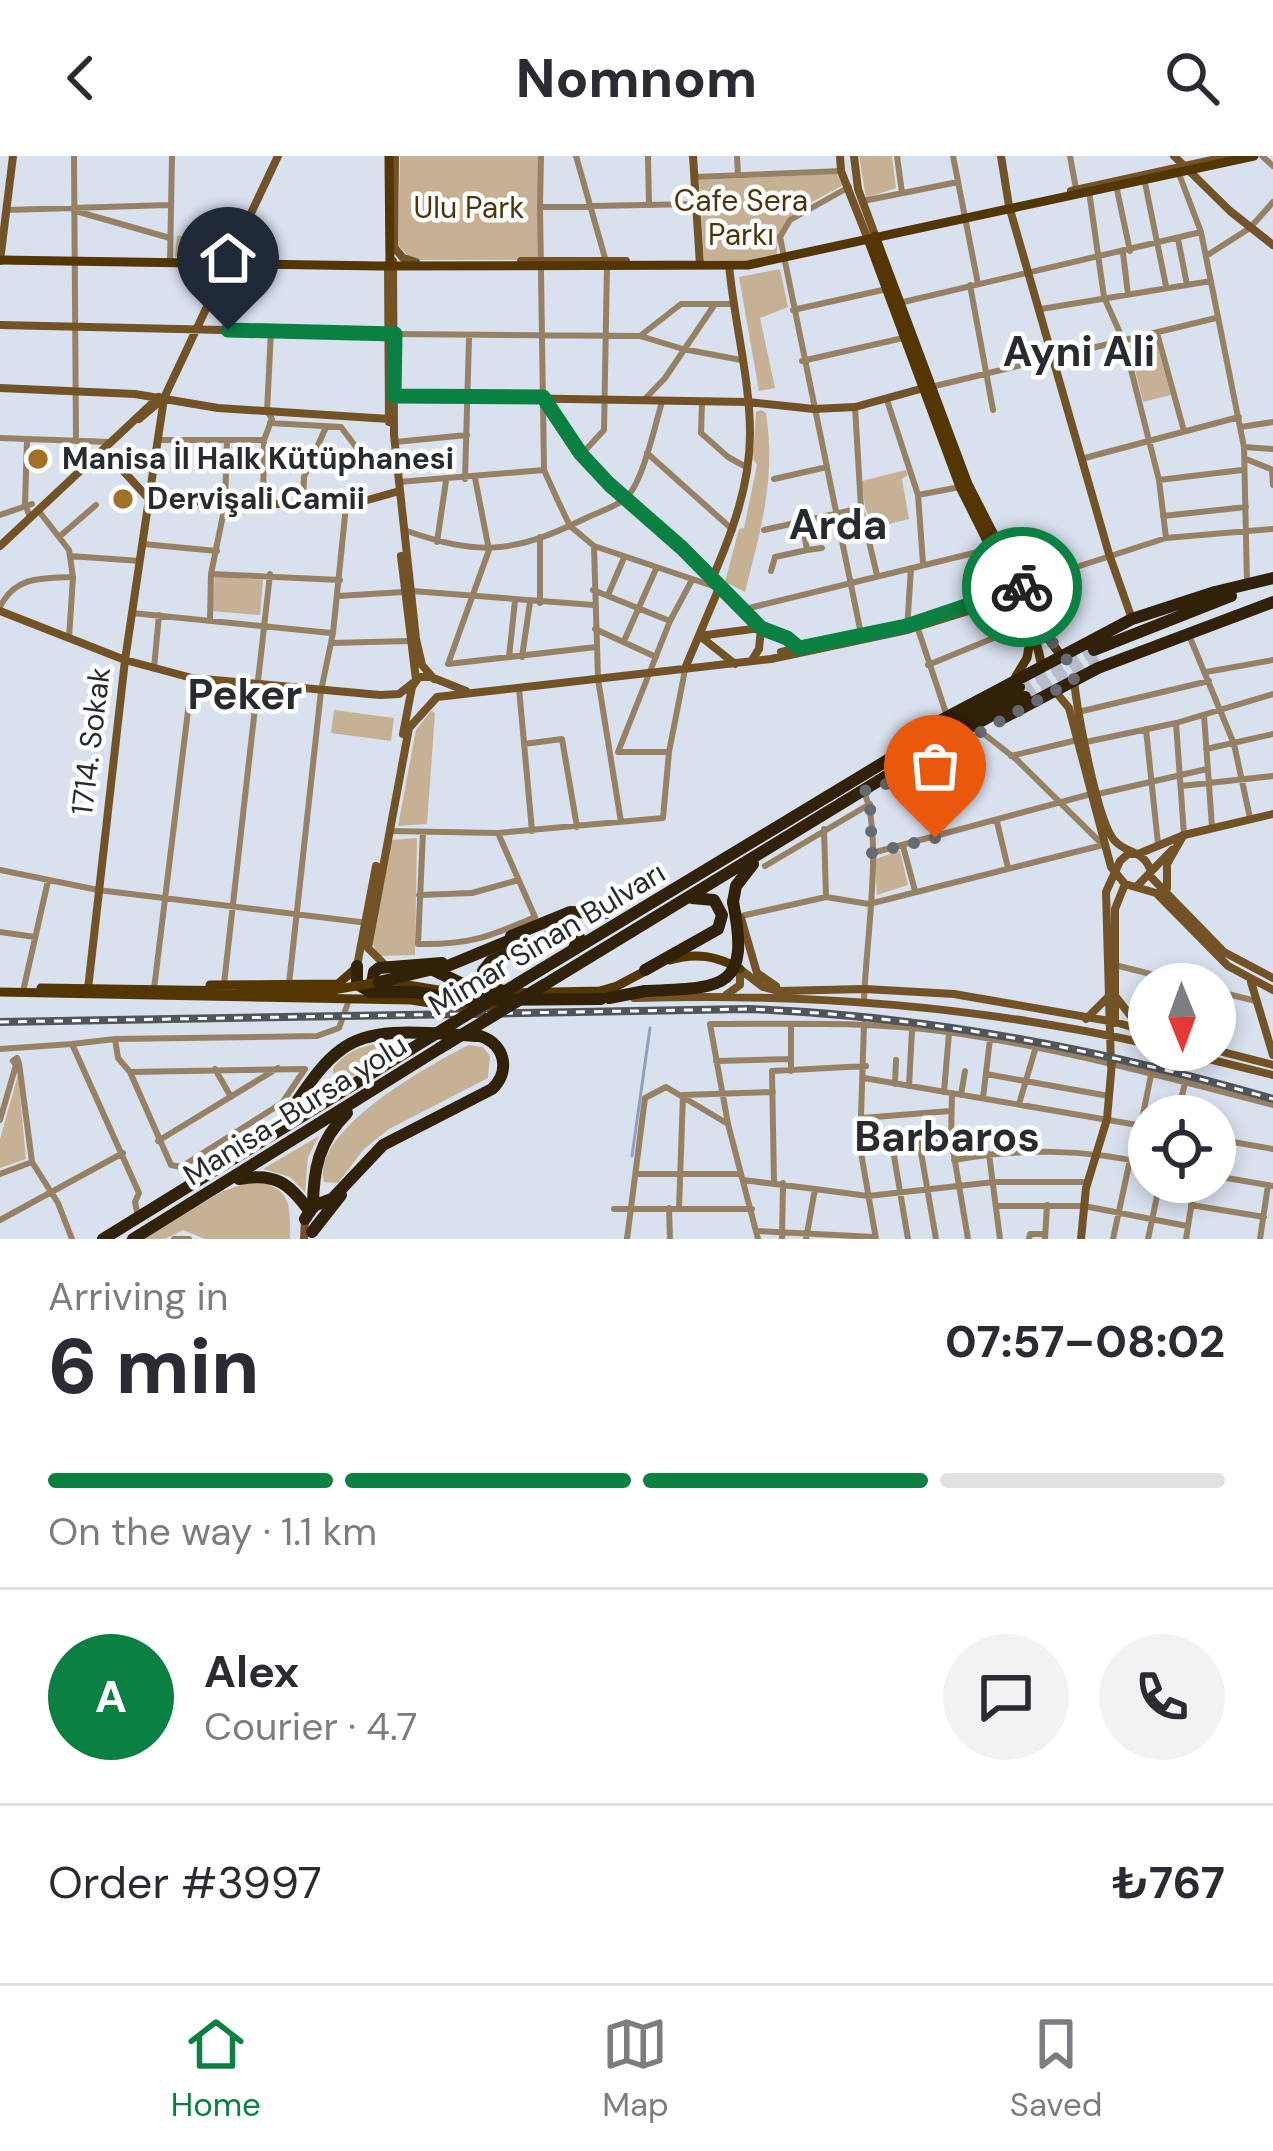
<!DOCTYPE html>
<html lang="en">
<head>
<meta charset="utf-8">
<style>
  :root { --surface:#fff; --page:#f2f2f3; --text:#2b2b33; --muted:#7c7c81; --line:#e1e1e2; --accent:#0b8043 }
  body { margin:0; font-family:"DM Sans",sans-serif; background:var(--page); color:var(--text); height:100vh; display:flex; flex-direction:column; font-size:45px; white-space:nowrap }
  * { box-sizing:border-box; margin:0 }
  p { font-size:39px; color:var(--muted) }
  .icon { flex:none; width:66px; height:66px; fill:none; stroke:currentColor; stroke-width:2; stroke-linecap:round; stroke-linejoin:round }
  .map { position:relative; height:1083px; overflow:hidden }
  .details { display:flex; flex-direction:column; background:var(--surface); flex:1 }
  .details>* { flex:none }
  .needle { width:78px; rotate:179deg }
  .fabs { position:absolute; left:1128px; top:807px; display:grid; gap:24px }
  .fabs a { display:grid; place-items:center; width:108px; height:108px; border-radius:50%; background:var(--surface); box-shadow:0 6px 18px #0003; font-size:60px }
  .pin { position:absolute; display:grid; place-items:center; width:102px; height:102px; color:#fff; margin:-123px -51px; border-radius:50% 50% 50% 0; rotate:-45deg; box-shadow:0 0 12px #0007 }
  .pin .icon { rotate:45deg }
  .courier { position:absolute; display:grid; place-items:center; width:120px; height:120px; margin:-60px; border:9px solid #0b8043; border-radius:50%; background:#fff; color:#222; box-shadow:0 3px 15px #0007 }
  .summary em { font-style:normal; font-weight:800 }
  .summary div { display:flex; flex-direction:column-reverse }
  .summary { display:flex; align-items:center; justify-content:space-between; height:204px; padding:0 48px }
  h1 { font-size:78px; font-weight:800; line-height:90px }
  .bar { display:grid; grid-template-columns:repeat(4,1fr); gap:18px 12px; align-content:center; height:144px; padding:0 48px }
  .bar i { height:15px; border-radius:9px; background:var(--line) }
  .bar .on { background:var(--accent) }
  .bar p { grid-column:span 4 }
  .line { display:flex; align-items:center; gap:30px; padding:0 48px; border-top:3px solid var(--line) }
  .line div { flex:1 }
  .round { display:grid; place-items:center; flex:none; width:126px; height:126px; border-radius:63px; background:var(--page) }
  header { display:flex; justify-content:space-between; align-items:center; height:156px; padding:0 48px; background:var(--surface); font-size:54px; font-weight:800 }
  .dock { display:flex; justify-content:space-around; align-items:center; height:168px; border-top:3px solid var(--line); background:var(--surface); font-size:33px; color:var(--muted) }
  .dock a { display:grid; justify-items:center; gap:6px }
  .dock .on { color:var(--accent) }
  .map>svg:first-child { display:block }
  .green { fill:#c7b195 }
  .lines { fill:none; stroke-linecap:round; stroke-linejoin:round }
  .stream { stroke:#91a0bf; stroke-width:3 }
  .highway-tunnel { stroke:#b6bcc8; stroke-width:12; stroke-dasharray:12 6; stroke-linecap:butt }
  .street { stroke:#978164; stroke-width:6 }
  .secondary { stroke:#735326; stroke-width:8 }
  .primary { stroke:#533602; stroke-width:9 }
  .highway { stroke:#312109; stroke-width:12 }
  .rail-casing { stroke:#50545b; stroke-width:8 }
  .rail { stroke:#fff; stroke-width:3; stroke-dasharray:9; stroke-linecap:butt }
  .primary-bridge { stroke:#533602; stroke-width:9 }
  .highway-bridge { stroke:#312109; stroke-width:12 }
  .done { stroke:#666a72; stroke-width:12; stroke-dasharray:0 21.6 }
  .route { stroke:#0b8043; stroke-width:15 }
  .poi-dot { fill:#a17125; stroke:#fff; stroke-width:4.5 }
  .labels { text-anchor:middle; stroke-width:9; stroke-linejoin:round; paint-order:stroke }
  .park-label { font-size:30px; fill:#4d340d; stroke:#fff }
  .poi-label { font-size:30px; font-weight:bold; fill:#282b30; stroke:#fff; text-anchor:start }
  .street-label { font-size:30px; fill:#282b30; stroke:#fff }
  .district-label { font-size:42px; font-weight:bold; fill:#282b30; stroke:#fff }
</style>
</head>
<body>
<header><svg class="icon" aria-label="back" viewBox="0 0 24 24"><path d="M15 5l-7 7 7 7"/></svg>Nomnom<svg class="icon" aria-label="search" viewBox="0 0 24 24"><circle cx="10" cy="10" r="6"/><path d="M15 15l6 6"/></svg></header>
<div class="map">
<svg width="1273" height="1083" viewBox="0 0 1273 1083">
  <rect width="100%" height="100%" fill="#d9e0ee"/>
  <path class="green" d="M 400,0 L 541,0 L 539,104 L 412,104 L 398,89 Z
    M 859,0 L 892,0 L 896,32 L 866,42 Z
    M 837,18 L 843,29 C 810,49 775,57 777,101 L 750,105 L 704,104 L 699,24 Z
    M 236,79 L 227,101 L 175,101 L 177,80 Z
    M 780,113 L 788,151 L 760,162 L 775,232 L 759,235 L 739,121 Z
    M 1155,182 L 1171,239 L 1143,246 L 1129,190 Z
    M 761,254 L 766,257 C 776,323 761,373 745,436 L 725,426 L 739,373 L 744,372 L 757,309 L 753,303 L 756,256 Z
    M 906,314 L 908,319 L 902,323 L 909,363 L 873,372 L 865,351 L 862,325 Z
    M 215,420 L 263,424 L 260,459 L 212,455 Z
    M 334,554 L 394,562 L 391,585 L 331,577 Z
    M 431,555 L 435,557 L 427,668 L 398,670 L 416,574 Z
    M 417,682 L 415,799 L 378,800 L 373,788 L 391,684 Z
    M 900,695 L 908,729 L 877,739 L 875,703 Z
    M 408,886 L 341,927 L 334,924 L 333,912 C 351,888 380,886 408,886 Z
    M 469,889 L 483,891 L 490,900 L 488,922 L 389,973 L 364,993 L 338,1027 L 324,1026 C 310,975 430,908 469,889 Z
    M 18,919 L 26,1003 L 0,1012 L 0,983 Z
    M 319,980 L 308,1001 L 305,1036 L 290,1021 L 263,1013 Z
    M 254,1025 C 292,1032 290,1048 290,1083 L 205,1083 L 183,1074 L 165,1083 L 143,1083 L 223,1035 Z"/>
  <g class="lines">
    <path class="stream" d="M 632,1000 L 650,872"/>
    <path class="highway-tunnel" d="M 1019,531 L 1094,494
      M 1025,541 L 1099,504"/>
    <path class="street" d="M 74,0 L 76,285
      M 576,0 L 607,109 L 604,274 L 582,298
      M 648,0 L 649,49
      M 737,0 L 738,18
      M 897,0 L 902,37
      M 953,0 L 978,128
      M 1070,0 L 1077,38
      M 1262,0 L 1273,10
      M 1179,18 L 1201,76 L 1244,291 L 1247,427
      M 695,21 L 841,15
      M 1144,22 L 1166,130
      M 1116,29 L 1130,95
      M 849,31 L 790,64 L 780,81 L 861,478
      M 1089,35 L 1104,141 L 1124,186 L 1159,324 L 1166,382
      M 863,45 L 958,26
      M 696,48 L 540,51 L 544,314 L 558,345 L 570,370 L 594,390 L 719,432
      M 540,50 L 541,0
      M 7,54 L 169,49
      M 79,56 L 170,82
      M 1178,83 L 1187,129
      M 1123,97 L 1128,138
      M 1206,100 L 1250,72 L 1273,46
      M 170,107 L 172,0
      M 970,129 L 993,254
      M 899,147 L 1201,76
      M 1041,153 L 1211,125
      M 793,154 L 887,133
      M 1157,177 L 1184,275
      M 395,178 L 640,180 L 683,193 L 741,204
      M 640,180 L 681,148 L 733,148
      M 802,205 L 903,182
      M 931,231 L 1216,162
      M 887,244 L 918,339 L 923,407
      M 643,245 L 665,222 L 715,148
      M 702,245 L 701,277 L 728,301 L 748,312
      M 855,251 L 861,352 L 877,419
      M 270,267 L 341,271 L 356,291
      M 1241,271 L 1273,266
      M 0,282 L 110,286
      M 27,284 L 25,348 L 30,361
      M 160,284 L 264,284
      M 395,286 L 467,279
      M 1244,291 L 1273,293
      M 647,297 L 733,374
      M 1081,303 L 1239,261
      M 1246,303 L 1273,314
      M 1272,314 L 1273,329
      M 475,322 L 489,394
      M 465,323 L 469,182
      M 774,323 L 827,311
      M 1159,324 L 1242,314
      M 399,326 L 544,314
      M 918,339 L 960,331
      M 263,348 L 264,284 L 272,263 L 267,255 L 271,175
      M 303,350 L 304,321 L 326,271
      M 38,354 L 69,394 L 73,421 L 69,482
      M 0,359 L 32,348
      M 1163,360 L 1246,351
      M 404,374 C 478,400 513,398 584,363 C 596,357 616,351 626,342 C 643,326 655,269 662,246
      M 764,374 L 861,352
      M 59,381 L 96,349
      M 540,381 L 540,447
      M 437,386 L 446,325
      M 143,388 L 217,395
      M 594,390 L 598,523 L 621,666
      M 489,394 L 448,508 L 596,491
      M 807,394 L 822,392
      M 70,400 L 140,405
      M 771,415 L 775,401 L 807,394 L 802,365
      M 211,418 L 340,424
      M 1021,429 L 1166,382 L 1273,373
      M 593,434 L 670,465
      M 412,435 L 594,449
      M 1025,437 L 1058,417
      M 608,439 L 623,404
      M 338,440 L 404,436
      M 0,451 C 15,420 42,422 73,421
      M 745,453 L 990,393
      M 132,457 L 331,477
      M 210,463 L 211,418 L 225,349 L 227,284
      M 916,467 L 947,560
      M 595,473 L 656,501
      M 907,474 L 911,412
      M 1191,484 L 1234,588 L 1250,662
      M 624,485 L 656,413
      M 331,487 L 409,485
      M 509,501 L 515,445
      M 522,501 L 530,446
      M 928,509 L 1028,468
      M 154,512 L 159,459
      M 1206,516 L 1273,504
      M 519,532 L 532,675
      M 1078,556 L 1209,525
      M 1204,559 L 1212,671
      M 1176,567 L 1184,679
      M 1146,573 L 1158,688
      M 979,574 L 1017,604 L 1103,689
      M 1086,586 L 1176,567 L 1273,538
      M 524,588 L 562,583 L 577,671
      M 1206,593 L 1273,578
      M 618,596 L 670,465 L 692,424
      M 618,596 L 669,596
      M 1011,600 L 1077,584
      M 1181,630 L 1273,620
      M 864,636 C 884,679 865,793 864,845
      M 1098,638 L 1207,613
      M 997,666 L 1008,712
      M 824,673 L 826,741
      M 389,675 L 498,677 L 663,662 L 669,596 L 685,514
      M 423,676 L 418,788 C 469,789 489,781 535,761 L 498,677
      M 903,690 L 915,735
      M 872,697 L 1091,638
      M 765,710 L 870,648
      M 0,714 L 98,734 L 368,767
      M 419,739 L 472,737 L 518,724
      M 741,760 L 826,741 L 869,748 L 1103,689
      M 0,776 L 35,781
      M 1115,809 L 1190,828
      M 224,828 L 270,418
      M 289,828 L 321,535 L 333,477 L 346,350
      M 24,831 L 48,725
      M 154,833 L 192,522
      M 1215,835 L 1256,845
      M 864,868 L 860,991 L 876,1083
      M 115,883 L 118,902 L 130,916 L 171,1009 L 181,1011 L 282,947 L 305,913 L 130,916
      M 0,893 L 72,888
      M 17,902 L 19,907 L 16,909 L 13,905 Z
      M 716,905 L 789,903
      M 19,907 L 32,1006 L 58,1047 L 72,1083
      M 215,913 L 231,941
      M 791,915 L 791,868
      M 986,918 L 1109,940
      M 864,922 L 1149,971
      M 895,928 L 896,904
      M 909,930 L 912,874
      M 944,936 L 949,877
      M 952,938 L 951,982 L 968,1083
      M 961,939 L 965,915
      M 983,942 L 990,883
      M 1019,948 L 1035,894
      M 1177,960 L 1185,927
      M 862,962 L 950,955
      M 0,964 L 16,909
      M 1141,968 L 1151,919
      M 1215,983 L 1273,993
      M 158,985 L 278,912
      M 919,985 L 936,1083
      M 892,988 L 908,1083
      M 860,991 L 990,978
      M 989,998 L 1000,1083
      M 954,1004 C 1017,992 1086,993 1149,1008
      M 0,1018 L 32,1006
      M 637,1018 L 741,1018
      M 1215,1020 L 1273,1030
      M 743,1024 L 815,1033 L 806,1083
      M 774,1026 L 772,915 L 866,910
      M 815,1033 L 868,1040 L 994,1026 L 1088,1026
      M 1191,1049 L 1264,1061
      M 996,1050 L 1084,1050 L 1187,1070
      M 669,1052 L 670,1083
      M 679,1052 L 683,939 L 773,936
      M 614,1053 L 752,1053
      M 138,1060 L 135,1046 L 139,1037 L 72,888 L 115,883 L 317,880 L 339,872 L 349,844
      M 0,1064 L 123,997
      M 758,1075 L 874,1081
      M 174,1083 L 189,1083
      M 627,1083 L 645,942 L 666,931 L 728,968
      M 758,1083 L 728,968 L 710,868 C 787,868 864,865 940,875 C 1052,890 1164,921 1273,949
      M 782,1083 L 783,1027
      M 1029,1083 L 1030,1078 L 1045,1078
      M 1045,1083 L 1047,1049
      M 1113,1083 L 1130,1004
      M 1148,1083 L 1160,1026
      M 1186,1083 L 1195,1026
      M 1260,1083 L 1268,1029"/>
    <path class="secondary" d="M 693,0 L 700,109
      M 840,0 L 841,15 L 867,81
      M 854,0 L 858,33 L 875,79
      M 1001,0 L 1009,50 L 1109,398 L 1132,463
      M 1174,0 L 1230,55 L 1273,89
      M 1071,35 L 1230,0
      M 394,90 L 395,0
      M 394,91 L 403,102 L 416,106
      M 0,105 L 13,0
      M 393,105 L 394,279 L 416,483 L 422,509 L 434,523
      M 521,105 L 626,105
      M 388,110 L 389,266
      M 0,169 L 393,178
      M 0,232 L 135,238 L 218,252 L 389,263
      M 394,240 L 748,246 L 814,253 L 855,251 L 924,232
      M 544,242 L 582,298 L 609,328 L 683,393 L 761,472 L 787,482 L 799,492
      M 139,263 L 164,242 L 278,0
      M 104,294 L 149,343
      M 150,344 L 346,350 L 396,336
      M 0,390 L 159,241
      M 401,400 L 416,524
      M 712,423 C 732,377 750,329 750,278 C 750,222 734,165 729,109
      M 0,455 L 125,504 L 192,522 L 380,539 L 399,538 L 413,527
      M 950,455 L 1011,432
      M 699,480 L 760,472
      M 700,480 L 735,508
      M 781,496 L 890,473
      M 752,504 L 759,493 L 761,472
      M 686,510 L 719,432
      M 1074,524 C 1077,554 1097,664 1114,684 C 1126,698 1143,694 1150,713
      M 1055,535 L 1069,552 L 1111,711 L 1125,728 L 1156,737 L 1228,810 L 1273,834
      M 403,578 L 412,531 L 419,521 L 431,521 L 466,535
      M 1149,719 L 1224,796 L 1273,822
      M 1138,729 L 1172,694
      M 1167,732 L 1167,708 L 1183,680
      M 741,762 L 757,817 L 776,830
      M 385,809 L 368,792 L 409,572 L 437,541 L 771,503 L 907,474 L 1014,441
      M 357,810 L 376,710
      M 740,813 L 763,831 L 778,835 L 865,833 L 954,838 L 1115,866 L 1149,876
      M 1251,826 L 1273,899
      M 88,833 L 125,504 L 164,242
      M 726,839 L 740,829 L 740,814
      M 1116,841 L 1140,872
      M 634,842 C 810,837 977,850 1149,888
      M 1086,863 L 1109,840
      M 1115,867 L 1115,753 L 1125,728
      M 1172,894 L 1273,919
      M 1215,894 L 1273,909
      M 1111,910 L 1106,736 L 1120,705 L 1128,698 L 1138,698 L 1184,679 L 1273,658
      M 304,1083 L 305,1064
      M 1081,1083 L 1086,1032 L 1107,963 L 1112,906"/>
    <path class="primary" d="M 389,0 L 390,110
      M 875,80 L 968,328 L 1043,475 L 1062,501
      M 868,83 L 960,331 L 1035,481 L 1042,510
      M 0,104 L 379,110 L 748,109 L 1254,0
      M 1015,522 L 1027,502 L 1031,479
      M 670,804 C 696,796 717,800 740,813
      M 390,826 L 456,837
      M 210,829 L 338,828 L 355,813
      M 41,832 L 241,835
      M 0,836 L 411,844 L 457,851 L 510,849
      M 503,837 L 600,835 L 617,830 L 649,813"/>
    <path class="highway" d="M 1094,494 L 1231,440
      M 1003,562 L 1098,512 L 1273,446
      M 932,569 L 1132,463 L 1215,436 L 1273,422
      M 733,746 L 736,730 L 753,708
      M 511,780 L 570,756 L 606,757
      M 357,810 L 357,828 L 371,836 L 415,836 L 462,844 L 601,843
      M 429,812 L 471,832 L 493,836
      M 645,814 L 718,773 L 722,759 L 714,744 L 692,742
      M 517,828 L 901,596 L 1019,531
      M 544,829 L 934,591 L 1025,541
      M 390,835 L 379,834 L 372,827 L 374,816 L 379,812 L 442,807
      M 506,836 L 485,829 L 483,815 L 491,805 L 568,772 L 579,781 L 573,794
      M 609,842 L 645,835
      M 277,973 C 298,947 315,912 342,893 C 376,867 440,879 480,880 C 505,888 511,915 492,933 L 383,989 L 332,1043 L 313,1050 L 305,1063
      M 239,1023 C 276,1016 290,1028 310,1056
      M 313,1052 C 313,1013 319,985 347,957
      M 312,1076 L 341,1039
      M 103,1083 L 411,893
      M 133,1083 L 440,892"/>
    <g class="rail-casing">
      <path id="rail" d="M 0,866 L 748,853 C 928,860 1100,893 1273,943"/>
    </g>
    <use href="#rail" class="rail"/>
    <path class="primary-bridge" d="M 241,835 L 327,835 L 379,826"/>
    <path class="highway-bridge" d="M 379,826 L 450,809 L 523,779
      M 645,835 C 723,832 751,834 733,746
      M 440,892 L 544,829
      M 411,893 L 517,828"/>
  </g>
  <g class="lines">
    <path class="done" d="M 935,682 L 872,697 L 870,648 L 864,635 L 889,627 L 1074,524 L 1072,510 L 1043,475 L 1022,431"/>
    <path class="route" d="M 228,174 L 395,178 L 394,240 L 543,241 L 581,298 L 609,328 L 682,392 L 761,472 L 787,482 L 799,492 L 906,470 L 1022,431"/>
  </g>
  <g class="poi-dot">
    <circle cx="38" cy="303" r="12"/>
    <circle cx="123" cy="343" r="12"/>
  </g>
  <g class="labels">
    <g class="park-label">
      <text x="741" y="55">Cafe Sera<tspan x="741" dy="34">Parkı</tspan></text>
      <text x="469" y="62">Ulu Park</text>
    </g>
    <g class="poi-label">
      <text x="62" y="313">Manisa İl Halk Kütüphanesi</text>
      <text x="147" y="353">Dervişali Camii</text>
    </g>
    <g class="street-label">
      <text transform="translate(91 585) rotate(-83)" y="10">1714. Sokak</text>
      <text transform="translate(547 783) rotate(-31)" y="10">Mimar Sinan Bulvarı</text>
      <text transform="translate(295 954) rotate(-32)" y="10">Manisa-Bursa yolu</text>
    </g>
    <g class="district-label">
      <text x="1079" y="210">Ayni Ali</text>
      <text x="838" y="383">Arda</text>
      <text x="245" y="553">Peker</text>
      <text x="947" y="995">Barbaros</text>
    </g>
  </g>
</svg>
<div class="fabs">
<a><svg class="needle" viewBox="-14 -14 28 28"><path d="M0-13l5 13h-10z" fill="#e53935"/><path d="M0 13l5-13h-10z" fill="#7c7c81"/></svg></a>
<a><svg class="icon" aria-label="locate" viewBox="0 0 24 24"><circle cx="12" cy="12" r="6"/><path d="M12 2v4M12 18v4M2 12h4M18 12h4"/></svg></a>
</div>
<div class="pin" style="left:935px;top:682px;background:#ea580c"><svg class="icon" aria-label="bag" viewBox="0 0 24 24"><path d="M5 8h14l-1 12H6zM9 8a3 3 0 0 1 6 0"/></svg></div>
<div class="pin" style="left:228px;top:174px;background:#1f2937"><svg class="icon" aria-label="home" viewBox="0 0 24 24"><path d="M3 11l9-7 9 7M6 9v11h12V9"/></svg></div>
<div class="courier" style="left:1022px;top:431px"><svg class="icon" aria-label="bike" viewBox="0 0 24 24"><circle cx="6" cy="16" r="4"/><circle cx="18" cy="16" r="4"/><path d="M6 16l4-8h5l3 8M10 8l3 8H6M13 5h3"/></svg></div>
</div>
<section class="details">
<div class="summary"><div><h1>6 min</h1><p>Arriving in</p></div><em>07:57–08:02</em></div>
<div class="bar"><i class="on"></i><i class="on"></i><i class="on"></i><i></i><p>On the way · 1.1 km</p></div>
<div class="line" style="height:216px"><b class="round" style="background:var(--accent);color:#fff">A</b><div><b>Alex</b><p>Courier · 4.7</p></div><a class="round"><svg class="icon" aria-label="chat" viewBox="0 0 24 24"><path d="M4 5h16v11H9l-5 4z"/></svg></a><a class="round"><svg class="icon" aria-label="phone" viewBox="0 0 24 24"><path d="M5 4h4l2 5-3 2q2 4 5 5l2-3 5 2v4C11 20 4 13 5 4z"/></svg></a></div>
<div class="line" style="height:156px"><div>Order #3997</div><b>₺767</b></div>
</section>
<nav class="dock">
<a class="on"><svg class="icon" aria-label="home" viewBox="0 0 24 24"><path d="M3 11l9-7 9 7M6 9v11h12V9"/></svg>Home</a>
<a><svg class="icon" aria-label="map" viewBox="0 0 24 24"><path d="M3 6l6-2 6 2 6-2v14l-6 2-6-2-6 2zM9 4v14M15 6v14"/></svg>Map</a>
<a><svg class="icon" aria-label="saved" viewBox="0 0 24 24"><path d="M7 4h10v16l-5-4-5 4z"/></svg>Saved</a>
</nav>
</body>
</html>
